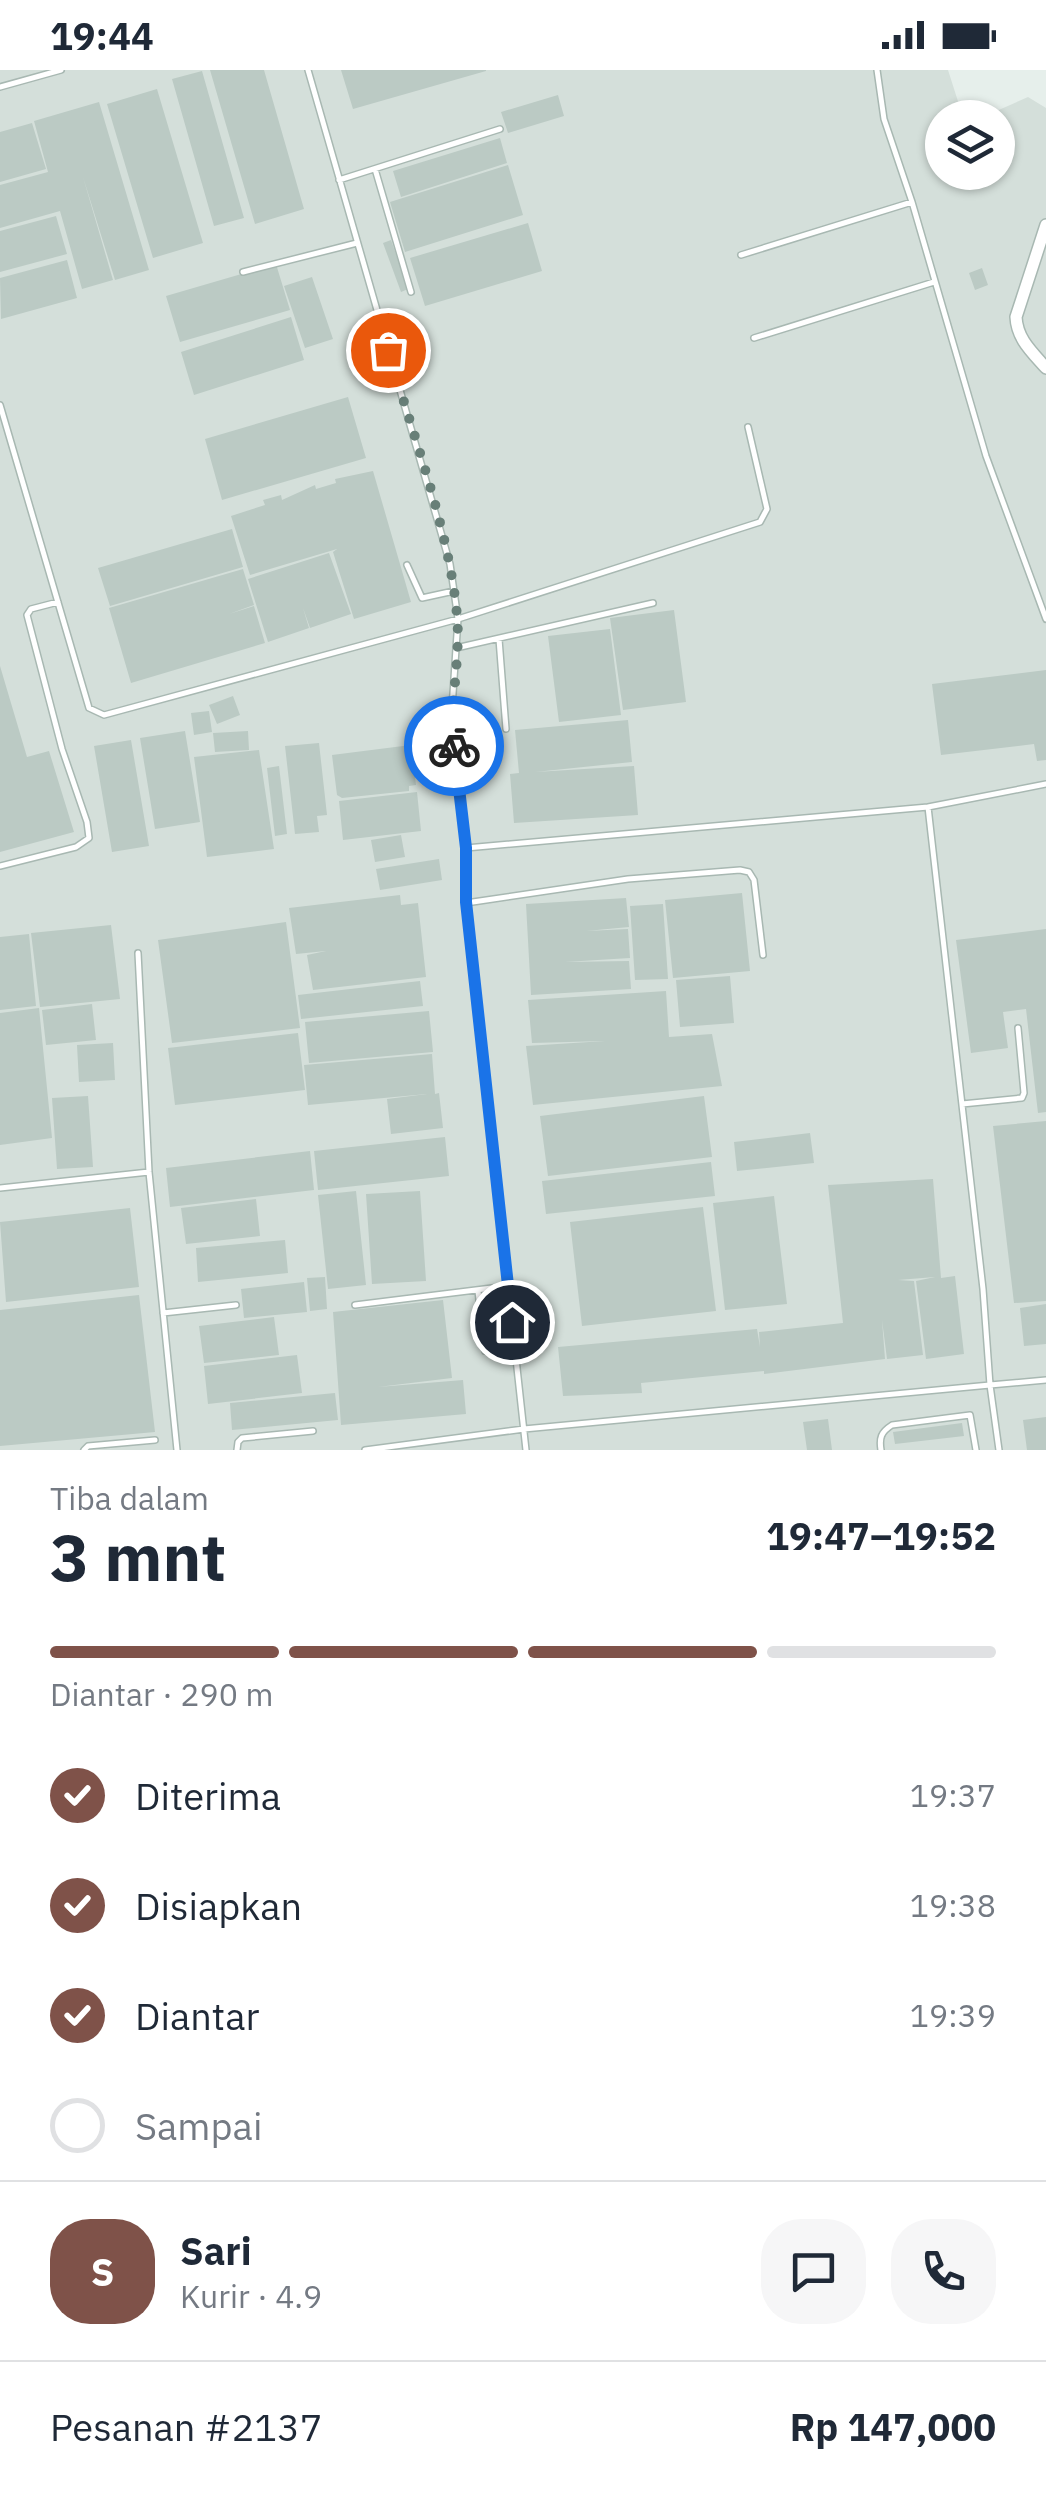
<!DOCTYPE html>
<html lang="id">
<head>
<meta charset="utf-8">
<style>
  :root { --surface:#fff; --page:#f6f6f7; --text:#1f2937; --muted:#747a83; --line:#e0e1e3; --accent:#7f5249 }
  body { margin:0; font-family:"IBM Plex Sans",sans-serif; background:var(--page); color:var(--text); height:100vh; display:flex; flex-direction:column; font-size:38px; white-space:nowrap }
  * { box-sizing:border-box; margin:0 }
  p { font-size:32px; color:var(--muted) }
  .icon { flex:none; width:55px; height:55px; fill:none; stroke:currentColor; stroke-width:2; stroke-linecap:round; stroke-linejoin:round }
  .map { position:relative; height:1380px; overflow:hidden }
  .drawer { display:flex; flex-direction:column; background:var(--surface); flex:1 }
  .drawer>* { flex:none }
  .controls { position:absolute; left:925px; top:30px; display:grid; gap:20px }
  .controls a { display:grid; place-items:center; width:90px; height:90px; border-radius:50%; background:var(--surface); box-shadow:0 2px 8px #0004; font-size:50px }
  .pin { position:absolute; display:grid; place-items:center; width:85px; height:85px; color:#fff; margin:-42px; border:5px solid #fff; border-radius:50%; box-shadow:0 2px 10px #0007 }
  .courier { position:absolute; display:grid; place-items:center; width:100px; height:100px; margin:-50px; border:8px solid #1a73e8; border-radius:50%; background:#fff; color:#222; box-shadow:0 2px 12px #0007 }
  .headline em { font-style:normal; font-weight:700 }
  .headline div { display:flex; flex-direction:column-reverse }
  .headline { display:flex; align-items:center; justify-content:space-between; height:170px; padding:0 50px }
  h1 { font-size:65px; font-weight:700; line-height:75px }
  .bar { display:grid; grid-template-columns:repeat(4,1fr); gap:15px 10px; align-content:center; height:120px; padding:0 50px }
  .bar i { height:12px; border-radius:8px; background:var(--line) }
  .bar .on { background:var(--accent) }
  .bar p { grid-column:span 4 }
  .line { display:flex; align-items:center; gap:25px; padding:0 50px; border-top:2px solid var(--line) }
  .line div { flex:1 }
  .round { display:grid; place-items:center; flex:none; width:105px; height:105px; border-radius:40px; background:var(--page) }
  ol { padding:0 50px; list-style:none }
  li { display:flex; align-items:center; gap:30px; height:110px }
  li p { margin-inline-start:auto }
  li .icon { padding:10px; border-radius:50%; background:var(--accent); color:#fff; stroke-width:4 }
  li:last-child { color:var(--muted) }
  li i { width:55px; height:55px; border:5px solid var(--line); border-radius:50% }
  .status { display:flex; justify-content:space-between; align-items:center; height:70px; padding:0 50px; background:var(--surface); direction:ltr }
  .status svg { height:28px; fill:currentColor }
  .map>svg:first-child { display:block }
  .built { fill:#d4dfda }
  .building { fill:#bbcac4 }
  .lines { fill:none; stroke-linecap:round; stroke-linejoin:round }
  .service-casing { stroke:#a8b8b2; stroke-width:8 }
  .minor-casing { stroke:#a8b8b2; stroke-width:14 }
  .service { stroke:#fff; stroke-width:5 }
  .minor { stroke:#fff; stroke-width:11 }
  .done { stroke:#687f78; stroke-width:10; stroke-dasharray:0 18 }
  .route { stroke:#1a73e8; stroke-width:12 }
</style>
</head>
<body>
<div class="status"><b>19:44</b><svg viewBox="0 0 49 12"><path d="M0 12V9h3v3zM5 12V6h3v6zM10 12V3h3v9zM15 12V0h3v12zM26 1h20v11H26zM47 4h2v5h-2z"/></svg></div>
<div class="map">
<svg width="1046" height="1380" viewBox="0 0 1046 1380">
  <rect width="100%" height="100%" fill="#e6efeb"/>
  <path class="built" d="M 0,0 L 948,0 L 963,47 L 942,48 L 942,102 L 998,102 L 998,48 L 983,47 L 1028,27 L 1046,38 L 1046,1380 L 0,1380 Z"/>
  <path class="building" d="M 210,0 L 264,0 L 304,139 L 255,154 Z
    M 341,0 L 486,0 L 486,1 L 353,39 Z
    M 202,1 L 244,148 L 214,156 L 172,9 Z
    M 157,19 L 203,173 L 153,188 L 107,34 Z
    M 558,25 L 564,46 L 508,63 L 501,42 Z
    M 99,32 L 149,200 L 115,210 L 83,107 L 113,210 L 82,219 L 60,141 L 0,158 L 0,115 L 48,102 L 34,51 Z
    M 32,53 L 46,99 L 0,112 L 0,62 Z
    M 500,68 L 507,93 L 401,127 L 393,101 Z
    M 508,95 L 523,145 L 405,182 L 390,132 Z
    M 56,146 L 67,184 L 0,202 L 0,161 Z
    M 528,153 L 542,201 L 425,236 L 410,188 Z
    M 391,170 L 408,219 L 401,222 L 383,173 Z
    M 67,190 L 77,228 L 1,249 L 0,208 Z
    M 276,194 L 290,240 L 180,272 L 166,226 Z
    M 982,198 L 988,215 L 975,220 L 969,203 Z
    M 312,207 L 333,269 L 305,278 L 284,216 Z
    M 291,247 L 304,290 L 194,325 L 181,282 Z
    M 348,327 L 366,388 L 222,430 L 205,369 Z
    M 373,401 L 411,532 L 354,549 L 333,482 L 337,479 L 250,505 L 231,446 L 265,435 L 263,430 L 281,425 L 282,430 L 315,415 L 316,419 L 336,413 L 335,409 Z
    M 232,459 L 243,497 L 110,536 L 98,498 Z
    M 329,483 L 351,544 L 310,558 L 303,538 L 309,558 L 268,572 L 248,509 Z
    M 243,499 L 254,535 L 229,544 L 254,536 L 265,573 L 131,613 L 109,538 Z
    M 674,540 L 686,632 L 623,640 L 610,548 Z
    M 610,559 L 621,645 L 559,652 L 548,566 Z
    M 0,596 L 27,687 L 49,681 L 74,762 L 0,782 Z
    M 1046,600 L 1046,690 L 1037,691 L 1034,674 L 941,685 L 932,614 Z
    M 233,626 L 240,645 L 217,654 L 209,635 Z
    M 209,641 L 212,662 L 194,665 L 191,643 Z
    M 628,650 L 632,692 L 535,702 L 634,696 L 638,745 L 514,753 L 510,704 L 519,703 L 515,660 Z
    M 185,661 L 200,752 L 155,759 L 140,668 Z
    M 248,661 L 249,680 L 215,682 L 213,663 Z
    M 131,670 L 149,776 L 112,782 L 94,676 Z
    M 319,673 L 327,745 L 317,746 L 319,762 L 295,764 L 285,676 Z
    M 411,675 L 416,715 L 409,716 L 409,721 L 342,728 L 337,725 L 332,685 Z
    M 259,680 L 274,779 L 207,787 L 194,687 Z
    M 279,696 L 287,764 L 275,766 L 267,698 Z
    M 417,722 L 421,761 L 343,770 L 339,731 Z
    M 401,765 L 405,787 L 375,792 L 371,770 Z
    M 439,789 L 442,810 L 380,820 L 376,799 Z
    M 742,823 L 750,901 L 673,908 L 665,830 Z
    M 400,825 L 401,835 L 418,833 L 426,907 L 313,920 L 307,885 L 326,881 L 296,884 L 289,838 Z
    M 626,828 L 629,857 L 586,861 L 628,859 L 630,888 L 565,892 L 629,891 L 631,919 L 531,925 L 526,834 Z
    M 663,834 L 668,909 L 635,910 L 630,836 Z
    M 286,852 L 300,958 L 172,973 L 158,870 Z
    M 111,855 L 120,929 L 40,937 L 31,863 Z
    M 1046,859 L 1046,1042 L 1038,1043 L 1026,939 L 1003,942 L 1008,978 L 971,983 L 956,870 Z
    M 29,864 L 36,936 L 0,940 L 0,867 Z
    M 730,906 L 734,953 L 680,957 L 676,910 Z
    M 420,911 L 423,936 L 301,949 L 298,925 Z
    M 666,921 L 669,967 L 712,964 L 722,1016 L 533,1035 L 526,976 L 605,971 L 532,973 L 528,930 Z
    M 92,934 L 96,970 L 46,975 L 42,940 Z
    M 39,938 L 52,1068 L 0,1075 L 0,943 Z
    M 429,941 L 433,982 L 309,993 L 305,952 Z
    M 298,963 L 305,1020 L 175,1035 L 168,978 Z
    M 113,973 L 115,1010 L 79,1012 L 77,975 Z
    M 432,984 L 435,1024 L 439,1023 L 443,1058 L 391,1064 L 387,1029 L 427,1024 L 308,1035 L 304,995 Z
    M 88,1026 L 93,1097 L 57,1099 L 52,1028 Z
    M 704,1026 L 712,1087 L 548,1106 L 540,1046 Z
    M 1046,1051 L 1046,1231 L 1014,1233 L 993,1056 Z
    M 810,1063 L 814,1093 L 737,1101 L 734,1072 Z
    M 445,1067 L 449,1106 L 318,1120 L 314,1081 Z
    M 310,1081 L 314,1120 L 170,1137 L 166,1098 Z
    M 711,1092 L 715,1126 L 546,1144 L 542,1111 Z
    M 933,1109 L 941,1208 L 955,1206 L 964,1284 L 926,1289 L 916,1211 L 935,1207 L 898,1210 L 914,1211 L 923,1285 L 887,1289 L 882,1250 L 885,1289 L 764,1304 L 764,1301 L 641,1313 L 642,1323 L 563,1326 L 558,1277 L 757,1259 L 760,1277 L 759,1262 L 843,1253 L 828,1115 Z
    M 356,1121 L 366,1215 L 328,1219 L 318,1125 Z
    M 420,1121 L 426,1211 L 372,1214 L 366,1124 Z
    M 774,1126 L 787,1234 L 725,1240 L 713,1133 Z
    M 256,1129 L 260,1166 L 186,1174 L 181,1138 Z
    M 703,1137 L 716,1241 L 582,1256 L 570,1152 Z
    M 130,1138 L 139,1217 L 6,1232 L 0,1152 Z
    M 285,1170 L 288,1203 L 198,1212 L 196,1178 Z
    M 325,1207 L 327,1239 L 310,1241 L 307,1208 Z
    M 304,1212 L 307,1242 L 244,1248 L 241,1219 Z
    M 139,1225 L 155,1362 L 0,1376 L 0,1240 Z
    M 443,1230 L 452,1308 L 378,1317 L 463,1310 L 466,1344 L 341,1355 L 333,1242 Z
    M 1046,1234 L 1046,1274 L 1024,1276 L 1020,1238 Z
    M 274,1247 L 279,1285 L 204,1293 L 199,1256 Z
    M 297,1285 L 302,1323 L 208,1334 L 204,1296 Z
    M 335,1323 L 338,1350 L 232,1360 L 230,1333 Z
    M 1046,1347 L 1046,1380 L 1027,1380 L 1023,1350 Z
    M 828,1349 L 832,1380 L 807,1380 L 803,1352 Z
    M 962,1353 L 964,1366 L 895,1374 L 893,1362 Z"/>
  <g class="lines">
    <g class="service-casing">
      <path id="service" d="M 308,0 L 450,494 L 458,549 L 451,653 L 466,778 L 466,833 L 526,1380
        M 877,0 L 884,49 L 912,132 L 986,386 L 1046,549
        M 0,17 L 61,0
        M 375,99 L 411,222
        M 339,110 L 500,59
        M 741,185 L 912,132
        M 243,202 L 357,173
        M 754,268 L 934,212
        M 0,335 L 89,638 L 104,645 L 458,549 L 760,452 L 767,439 L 748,357
        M 407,495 L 422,528 L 454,521
        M 499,569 L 506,659
        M 456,578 L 653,533
        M 928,737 L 1046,714
        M 0,796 L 76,777 L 89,768 L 87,752 L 62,679 L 27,545 L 31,539 L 58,532
        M 466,833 L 628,809 L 740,800 L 749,802 L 754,810 L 763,885
        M 138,883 L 149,1102 L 177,1380
        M 962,1034 L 1022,1028 L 1024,1023 L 1018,958
        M 0,1118 L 149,1102
        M 478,1221 L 485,1281
        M 355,1235 L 508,1216
        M 163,1243 L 236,1235
        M 84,1380 L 88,1376 L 155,1370
        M 237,1380 L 238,1372 L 242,1368 L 313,1361
        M 365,1380 L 524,1359 L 990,1315 L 983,1219 L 928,737 L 466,778
        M 881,1380 C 879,1368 881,1362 892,1355 L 970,1345 L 976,1380
        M 999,1380 L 990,1315 L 1046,1310"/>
    </g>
    <g class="minor-casing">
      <path id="minor" d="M 1046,155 L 1016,247 C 1017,269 1032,282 1046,298"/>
    </g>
    <use href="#service" class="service"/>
    <use href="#minor" class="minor"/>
  </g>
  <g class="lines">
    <path class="done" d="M 388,280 C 412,362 450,462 457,546 C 461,589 449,633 454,676"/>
    <path class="route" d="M 454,676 L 466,778 L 466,832 L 512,1252"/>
  </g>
</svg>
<div class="controls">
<a><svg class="icon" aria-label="layers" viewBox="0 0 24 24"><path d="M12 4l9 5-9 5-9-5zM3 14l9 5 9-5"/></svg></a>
</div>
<div class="pin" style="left:388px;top:280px;background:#ea580c"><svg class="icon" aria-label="bag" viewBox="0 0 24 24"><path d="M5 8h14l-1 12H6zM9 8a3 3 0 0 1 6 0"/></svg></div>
<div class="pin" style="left:512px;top:1252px;background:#1f2937"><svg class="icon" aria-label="home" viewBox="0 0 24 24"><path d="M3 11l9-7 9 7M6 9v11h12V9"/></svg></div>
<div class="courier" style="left:454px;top:676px"><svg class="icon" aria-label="bike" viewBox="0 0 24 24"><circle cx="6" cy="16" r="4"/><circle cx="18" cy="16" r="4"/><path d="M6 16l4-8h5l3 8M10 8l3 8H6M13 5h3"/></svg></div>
</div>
<section class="drawer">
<div class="headline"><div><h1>3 mnt</h1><p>Tiba dalam</p></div><em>19:47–19:52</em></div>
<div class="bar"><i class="on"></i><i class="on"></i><i class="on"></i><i></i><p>Diantar · 290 m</p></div>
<ol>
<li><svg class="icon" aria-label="check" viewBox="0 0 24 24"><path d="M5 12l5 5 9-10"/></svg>Diterima<p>19:37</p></li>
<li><svg class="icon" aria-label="check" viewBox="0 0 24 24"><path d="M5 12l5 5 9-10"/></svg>Disiapkan<p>19:38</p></li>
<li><svg class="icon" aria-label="check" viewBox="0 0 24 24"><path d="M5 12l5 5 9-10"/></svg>Diantar<p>19:39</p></li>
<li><i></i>Sampai</li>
</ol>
<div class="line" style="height:180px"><b class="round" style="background:var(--accent);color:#fff">S</b><div><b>Sari</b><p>Kurir · 4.9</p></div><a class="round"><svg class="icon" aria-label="chat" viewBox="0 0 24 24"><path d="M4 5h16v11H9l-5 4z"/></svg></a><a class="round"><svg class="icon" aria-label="phone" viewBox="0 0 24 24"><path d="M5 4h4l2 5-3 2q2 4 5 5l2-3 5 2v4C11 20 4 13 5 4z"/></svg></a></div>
<div class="line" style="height:130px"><div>Pesanan #2137</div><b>Rp 147,000</b></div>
</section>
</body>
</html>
